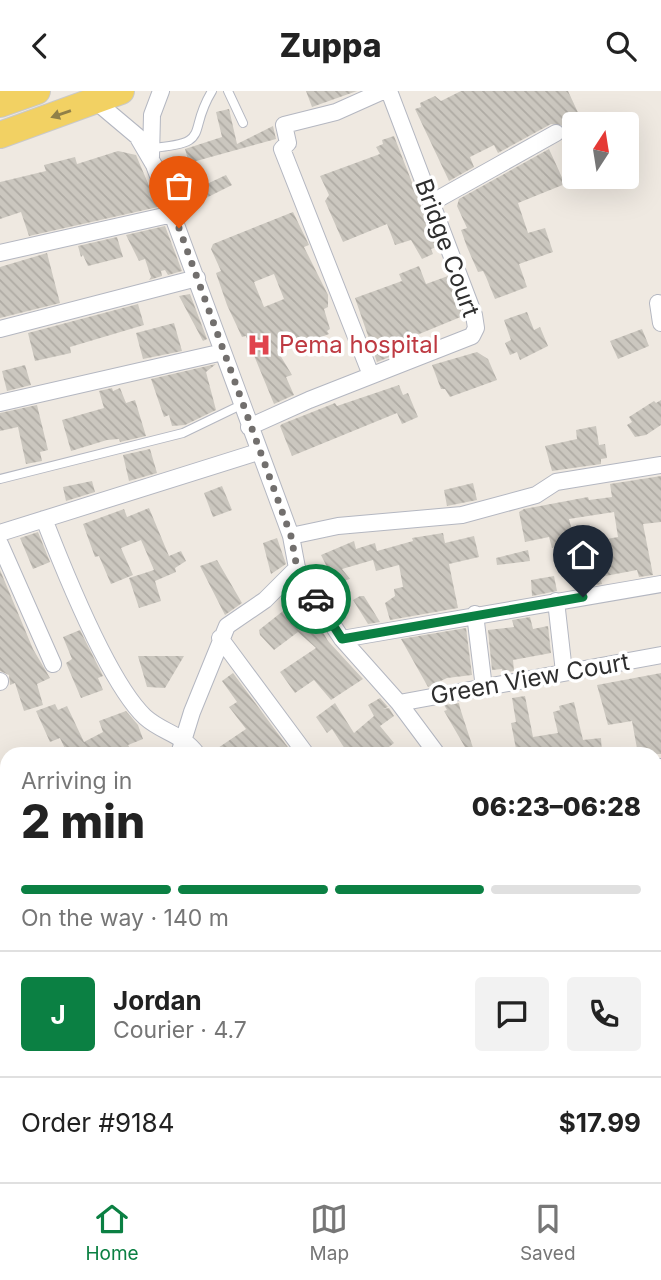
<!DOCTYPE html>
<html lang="en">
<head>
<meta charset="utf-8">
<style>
  :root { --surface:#fff; --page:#f2f2f2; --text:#222; --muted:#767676; --line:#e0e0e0; --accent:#0b8043 }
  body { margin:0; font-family:Inter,sans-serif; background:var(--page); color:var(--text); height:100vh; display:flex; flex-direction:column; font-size:26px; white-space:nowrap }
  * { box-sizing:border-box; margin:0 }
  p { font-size:23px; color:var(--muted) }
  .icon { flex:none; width:38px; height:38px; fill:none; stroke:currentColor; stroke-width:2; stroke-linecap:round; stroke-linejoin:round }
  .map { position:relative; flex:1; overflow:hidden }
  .panel { position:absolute; left:0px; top:656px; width:662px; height:436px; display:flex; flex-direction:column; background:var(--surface); border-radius:21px 21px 0 0; box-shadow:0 7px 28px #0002 }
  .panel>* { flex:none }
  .needle { width:46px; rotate:12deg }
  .controls { position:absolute; left:562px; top:21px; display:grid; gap:14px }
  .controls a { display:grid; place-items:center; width:77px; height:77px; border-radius:7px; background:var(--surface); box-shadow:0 7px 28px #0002; font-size:35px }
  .pin { position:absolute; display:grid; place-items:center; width:60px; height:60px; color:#fff; margin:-72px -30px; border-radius:50% 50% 50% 0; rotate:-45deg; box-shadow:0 0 7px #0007 }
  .pin .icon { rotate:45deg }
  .courier { position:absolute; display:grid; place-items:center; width:70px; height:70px; margin:-35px; border:5px solid #0b8043; border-radius:50%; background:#fff; color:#222; box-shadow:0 2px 9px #0007 }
  .head em { font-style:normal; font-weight:800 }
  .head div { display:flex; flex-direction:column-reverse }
  .head { display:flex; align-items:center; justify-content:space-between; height:119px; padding:0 21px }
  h1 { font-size:46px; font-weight:800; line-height:52px }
  .bar { display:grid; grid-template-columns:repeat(4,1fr); gap:10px 7px; align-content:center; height:84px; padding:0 21px }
  .bar i { height:9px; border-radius:5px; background:var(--line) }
  .bar .on { background:var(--accent) }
  .bar p { grid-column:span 4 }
  .line { display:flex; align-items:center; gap:18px; padding:0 21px; border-top:2px solid var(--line) }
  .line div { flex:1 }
  .round { display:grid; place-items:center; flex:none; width:74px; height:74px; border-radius:7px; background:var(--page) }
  header { display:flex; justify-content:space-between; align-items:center; height:91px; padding:0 21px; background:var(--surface); font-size:32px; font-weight:800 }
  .tabs { display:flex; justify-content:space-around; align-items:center; height:98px; border-top:2px solid var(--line); background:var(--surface); font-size:19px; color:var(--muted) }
  .tabs a { display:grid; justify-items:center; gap:4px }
  .tabs .on { color:var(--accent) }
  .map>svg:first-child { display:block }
  .building { fill:url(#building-back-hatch); fill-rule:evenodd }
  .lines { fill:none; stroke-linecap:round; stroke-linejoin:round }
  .service-casing { stroke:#b4b7c1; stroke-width:10 }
  .minor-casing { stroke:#b4b7c1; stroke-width:18 }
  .primary-casing { stroke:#c9c9c9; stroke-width:28 }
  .service { stroke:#fff; stroke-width:8 }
  .minor { stroke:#fff; stroke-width:16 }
  .primary { stroke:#f2d163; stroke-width:26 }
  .oneway { fill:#908048 }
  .done { stroke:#726f6d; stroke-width:7; stroke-dasharray:0 12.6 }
  .route { stroke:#0b8043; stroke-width:9 }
  .labels { text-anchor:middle; stroke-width:7; stroke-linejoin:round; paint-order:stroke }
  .street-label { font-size:24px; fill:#2e2e2e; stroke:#fff }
  .health-label { font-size:24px; fill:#be3a42; stroke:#fff; text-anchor:start }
</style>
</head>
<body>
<header><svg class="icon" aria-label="back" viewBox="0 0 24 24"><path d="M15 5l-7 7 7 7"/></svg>Zuppa<svg class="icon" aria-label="search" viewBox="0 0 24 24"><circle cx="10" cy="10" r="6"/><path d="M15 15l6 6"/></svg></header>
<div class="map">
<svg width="661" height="1091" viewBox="0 0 661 1091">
  <defs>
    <pattern id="building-back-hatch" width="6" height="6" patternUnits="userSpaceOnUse" patternTransform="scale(1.75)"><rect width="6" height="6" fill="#cbc7bf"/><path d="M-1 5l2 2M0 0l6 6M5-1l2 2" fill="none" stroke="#afaba4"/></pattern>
  </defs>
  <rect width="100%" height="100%" fill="#efe9e1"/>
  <path class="building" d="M 306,0 L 357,0 L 312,16 Z
    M 461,0 L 568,0 L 581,28 L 564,35 L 551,33 L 498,62 L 494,54 L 470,66 L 474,76 L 449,90 L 415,18 L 421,16 L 420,12 L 435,5 L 441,10 Z
    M 229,18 L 237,53 L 273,35 L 276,48 L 189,72 L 185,58 L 222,46 L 216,21 Z
    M 394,45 L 437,156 L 431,158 L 433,163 L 422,168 L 411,149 L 395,154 L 387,133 L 343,151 L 325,110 L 329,104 L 320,85 L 380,63 L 376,56 L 383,53 L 382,49 Z
    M 549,58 L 565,93 L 518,112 L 528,142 L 545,137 L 553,161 L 519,173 L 527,196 L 495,208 L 486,186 L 483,180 L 478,181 L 467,156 L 461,139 L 467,137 L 457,115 L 459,108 Z
    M 118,60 L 136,64 L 158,116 L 29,145 L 21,121 L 0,128 L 0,91 L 46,80 L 44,74 L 75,66 L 77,73 Z
    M 226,84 L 232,94 L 202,109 L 196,98 Z
    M 293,121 L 309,154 L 304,156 L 328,204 L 328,216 L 324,218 L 330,238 L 327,240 L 329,243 L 306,252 L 304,246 L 277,259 L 292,284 L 286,286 L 294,304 L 274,313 L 246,245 L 242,246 L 227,214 L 216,182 L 221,180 L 211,158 L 213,153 ZM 274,183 L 284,208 L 264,216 L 254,191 Z
    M 165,135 L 182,180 L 168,184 L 165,179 L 161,180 L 162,185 L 149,189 L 151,186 L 145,168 L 139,170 L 126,144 Z
    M 117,146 L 123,166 L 88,175 L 83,164 L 81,166 L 78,155 Z
    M 47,162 L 60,212 L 0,227 L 0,176 Z
    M 419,175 L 426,193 L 448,185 L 463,225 L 412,246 L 415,256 L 377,271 L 355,207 L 402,190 L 399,183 Z
    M 190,203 L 207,248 L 203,250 L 179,205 Z
    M 138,213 L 144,234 L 70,256 L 71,262 L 35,270 L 28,242 Z
    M 527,221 L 534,239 L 540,236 L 548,255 L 520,269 L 517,261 L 510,264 L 505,252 L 511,249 L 504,229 Z
    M 174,232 L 182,260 L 143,268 L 136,242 Z
    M 642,238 L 649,255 L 618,268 L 610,250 Z
    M 477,261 L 488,268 L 497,289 L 450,306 L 445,298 L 441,298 L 432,274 Z
    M 216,273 L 206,281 L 216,319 L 185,334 L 172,335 L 169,324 L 164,326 L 151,288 Z
    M 25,274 L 31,294 L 7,300 L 2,280 Z
    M 399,294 L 403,304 L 408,302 L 418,326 L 402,333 L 397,322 L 292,365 L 280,335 L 282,333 L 335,312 L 337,315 Z
    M 112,297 L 113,300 L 120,297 L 126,312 L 135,309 L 146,345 L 120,351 L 119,348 L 107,349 L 71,360 L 62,329 L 104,317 L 99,300 Z
    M 661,309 L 661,334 L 646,344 L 635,346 L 627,334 L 632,331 L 629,326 L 654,310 L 656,312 Z
    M 37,314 L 48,359 L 40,361 L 42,370 L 26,373 L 18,336 L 0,340 L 0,322 Z
    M 596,335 L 599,354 L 605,353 L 607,367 L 601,368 L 601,373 L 552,380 L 545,355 L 577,348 L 576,339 Z
    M 150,358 L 157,382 L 129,390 L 123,364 Z
    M 661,385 L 661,431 L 643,433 L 653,484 L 639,486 L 637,479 L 600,486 L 602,493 L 584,496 L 574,454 L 618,446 L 614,421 L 569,428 L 575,451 L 552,457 L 549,446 L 525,451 L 519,421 L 524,418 L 588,406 L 589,409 L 612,406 L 610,393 Z
    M 92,390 L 95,401 L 66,410 L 63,396 Z
    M 473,392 L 477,409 L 447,415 L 444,399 Z
    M 222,395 L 232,419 L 213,426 L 204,402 Z
    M 149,417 L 169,465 L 181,460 L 186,470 L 175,477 L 176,481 L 155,490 L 161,510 L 139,517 L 129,487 L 154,479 L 141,449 L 121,457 L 133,484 L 111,493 L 99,465 L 95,466 L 83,433 L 124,418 L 127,426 Z
    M 38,441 L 50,471 L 33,478 L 20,447 Z
    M 443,442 L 445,452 L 474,445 L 479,466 L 449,473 L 458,517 L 390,529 L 385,512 L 395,505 L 394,498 L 403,496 L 399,474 L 376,480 L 373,469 L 342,478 L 350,488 L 335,492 L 321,464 L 354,450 L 356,458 L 375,452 L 377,460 L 413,450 L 412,447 Z
    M 277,447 L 286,473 L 271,483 L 263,452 Z
    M 528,459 L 530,470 L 497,474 L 496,467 Z
    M 217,469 L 242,512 L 225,524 L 200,475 Z
    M 0,479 L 33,558 L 50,587 L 37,593 L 43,614 L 24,620 L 15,592 L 10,594 L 9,584 L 0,580 Z
    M 554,485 L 557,500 L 532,505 L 531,489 Z
    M 302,505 L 328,550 L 363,588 L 331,609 L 314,589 L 295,602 L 280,581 L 316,557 L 298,541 L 274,559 L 260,544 L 259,539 Z
    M 360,505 L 364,505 L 380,531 L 368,533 L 353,509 Z
    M 530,526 L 533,538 L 548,535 L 551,562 L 513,569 L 514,580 L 503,582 L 502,578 L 492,579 L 488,539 L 514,536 L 512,529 Z
    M 466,537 L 472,584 L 447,587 L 428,596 L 401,548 Z
    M 80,539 L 103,585 L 98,587 L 103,599 L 81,607 L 66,572 L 72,568 L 63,546 Z
    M 138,565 L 184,565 L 165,597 L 147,596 Z
    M 233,582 L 293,663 L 209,663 L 246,638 L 229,616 L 237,611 L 222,590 Z
    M 661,582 L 661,663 L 638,663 L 632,630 L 608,634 L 597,594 Z
    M 525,605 L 533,646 L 558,642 L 553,621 L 560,619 L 559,615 L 574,611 L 583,649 L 601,647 L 602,663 L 517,663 L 511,632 L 516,631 L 512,607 Z
    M 380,607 L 388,616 L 383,618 L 389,617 L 394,625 L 380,635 L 394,652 L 380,663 L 353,663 L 348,656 L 345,658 L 332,638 L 327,642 L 316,626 L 335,612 L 354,642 L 374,625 L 368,614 Z
    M 459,612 L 460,617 L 475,663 L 469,663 L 444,620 L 447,619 L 444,614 Z
    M 55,613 L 58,619 L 67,615 L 84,651 L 103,641 L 99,630 L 126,620 L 138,634 L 143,648 L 128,654 L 133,663 L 60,663 L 66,660 L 60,647 L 50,651 L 36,620 Z"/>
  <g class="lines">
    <g class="service-casing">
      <path id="service" d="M 228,0 L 243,32
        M 151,57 C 214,52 186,42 212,0
        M 0,388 L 183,342 L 241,314"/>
    </g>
    <g class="minor-casing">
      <path id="minor" d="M 93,8 L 137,45 L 154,74 L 291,445 L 297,477 L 326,524 L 342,548 L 399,612 L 437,663
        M 151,66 L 152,24 L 161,0
        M 431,112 L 556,42
        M 0,162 L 173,123
        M 658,212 L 661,232
        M 0,238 L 197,187
        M 371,284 L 282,58 L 288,52 L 284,34 L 336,21 L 383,0
        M 0,312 L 223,261
        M 249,336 L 309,309 L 472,245 L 476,237 L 474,224 L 389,0
        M 44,428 C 63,477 109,592 145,626 C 163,642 181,642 197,663
        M 0,442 L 258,361
        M 291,445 L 338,435 L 462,424 L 536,404 L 556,391 L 661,374
        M 0,453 L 53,573
        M 556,510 L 564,581
        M 475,523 L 484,597
        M 220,547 L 306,663
        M 342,548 L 661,493
        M 0,590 L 0,591
        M 399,612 L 661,564
        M 179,663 L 192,621 L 227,535 L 265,509 L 297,477
        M 654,677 L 661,676
        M 654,762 L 661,761
        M 654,847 L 661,846
        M 0,894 L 7,886
        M 0,923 L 7,923
        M 654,959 L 661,958
        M 0,1021 L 7,1020
        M 506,1085 L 507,1091"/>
    </g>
    <g class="primary-casing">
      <path id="primary" d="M 0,13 L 37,0
        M 0,44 L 121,0"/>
    </g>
    <use href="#service" class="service"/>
    <use href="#minor" class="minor"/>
    <use href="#primary" class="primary"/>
  </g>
  <defs><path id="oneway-solid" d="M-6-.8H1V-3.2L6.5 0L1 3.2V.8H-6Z" transform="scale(1.75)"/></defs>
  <use class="oneway" href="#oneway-solid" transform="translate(61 23) rotate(161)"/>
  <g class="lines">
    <path class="done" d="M 179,137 L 291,445 L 297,477 L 316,508"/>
    <path class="route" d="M 316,508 L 342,548 L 583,506"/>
  </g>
  <defs>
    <g id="hospital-bare" transform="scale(1.89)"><path d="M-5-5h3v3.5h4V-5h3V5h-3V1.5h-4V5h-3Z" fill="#e0444e" stroke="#fff" stroke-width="2.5" paint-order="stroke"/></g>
  </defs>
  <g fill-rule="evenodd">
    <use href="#hospital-bare" x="259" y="254"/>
  </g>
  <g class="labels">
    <g class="street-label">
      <text transform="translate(447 157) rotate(70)" y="8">Bridge Court</text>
      <text transform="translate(530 588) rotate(-10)" y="8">Green View Court</text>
    </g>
    <g class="health-label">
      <text x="279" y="262">Pema hospital</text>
    </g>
  </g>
</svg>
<div class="controls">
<a><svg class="needle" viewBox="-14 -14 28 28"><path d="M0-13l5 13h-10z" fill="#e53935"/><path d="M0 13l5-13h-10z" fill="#767676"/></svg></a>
</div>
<div class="pin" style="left:179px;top:137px;background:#ea580c"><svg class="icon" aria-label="bag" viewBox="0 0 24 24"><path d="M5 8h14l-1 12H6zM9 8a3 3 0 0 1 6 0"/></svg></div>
<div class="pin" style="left:583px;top:506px;background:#1f2937"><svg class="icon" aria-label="home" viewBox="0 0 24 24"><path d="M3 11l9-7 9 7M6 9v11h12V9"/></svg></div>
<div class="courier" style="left:316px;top:508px"><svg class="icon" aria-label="car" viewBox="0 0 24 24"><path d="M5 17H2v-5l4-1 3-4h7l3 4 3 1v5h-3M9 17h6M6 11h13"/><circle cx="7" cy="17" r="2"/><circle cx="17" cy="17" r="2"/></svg></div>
<section class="panel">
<div class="head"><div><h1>2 min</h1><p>Arriving in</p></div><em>06:23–06:28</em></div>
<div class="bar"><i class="on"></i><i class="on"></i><i class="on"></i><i></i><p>On the way · 140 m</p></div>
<div class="line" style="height:126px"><b class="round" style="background:var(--accent);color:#fff">J</b><div><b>Jordan</b><p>Courier · 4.7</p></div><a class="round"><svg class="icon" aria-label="chat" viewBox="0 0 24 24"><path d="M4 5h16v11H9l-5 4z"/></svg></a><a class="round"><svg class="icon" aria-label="phone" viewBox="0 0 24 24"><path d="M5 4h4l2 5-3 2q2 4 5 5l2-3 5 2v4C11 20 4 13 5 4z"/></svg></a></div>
<div class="line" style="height:91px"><div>Order #9184</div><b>$17.99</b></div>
</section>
</div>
<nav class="tabs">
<a class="on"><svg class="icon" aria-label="home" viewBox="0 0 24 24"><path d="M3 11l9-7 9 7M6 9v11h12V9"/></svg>Home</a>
<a><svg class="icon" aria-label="map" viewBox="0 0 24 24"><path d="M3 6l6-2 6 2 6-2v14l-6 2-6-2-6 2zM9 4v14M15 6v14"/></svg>Map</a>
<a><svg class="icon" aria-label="saved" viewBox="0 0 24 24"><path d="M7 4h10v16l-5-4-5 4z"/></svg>Saved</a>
</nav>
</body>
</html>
